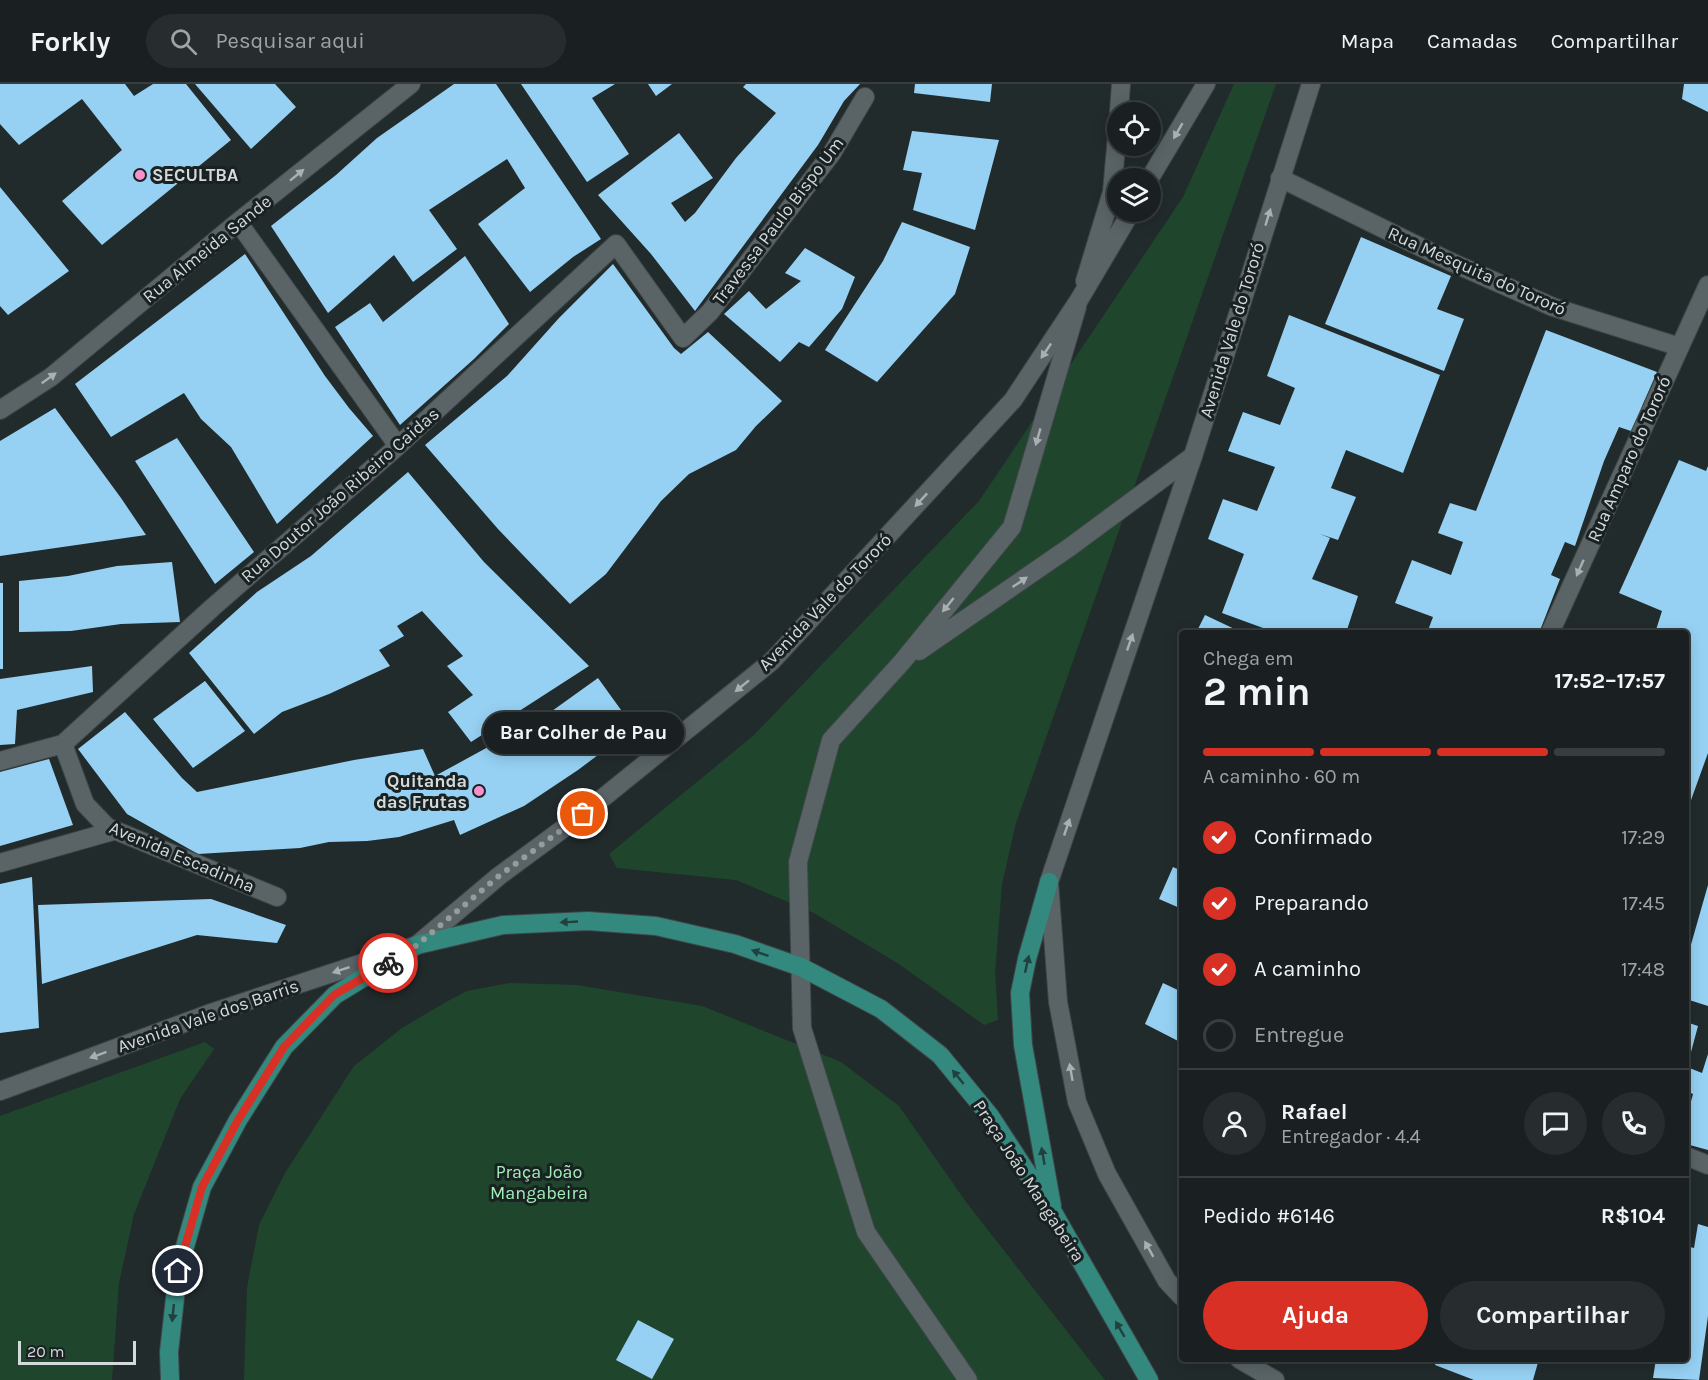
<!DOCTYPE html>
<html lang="pt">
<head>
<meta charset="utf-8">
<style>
  :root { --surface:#1a2021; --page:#272d2e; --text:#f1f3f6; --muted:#9fa3a5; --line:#383e3f; --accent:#d93025 }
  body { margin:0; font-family:Karla,sans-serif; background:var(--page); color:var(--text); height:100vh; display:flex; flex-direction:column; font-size:22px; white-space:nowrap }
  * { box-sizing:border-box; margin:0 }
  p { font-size:20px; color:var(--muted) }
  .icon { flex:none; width:33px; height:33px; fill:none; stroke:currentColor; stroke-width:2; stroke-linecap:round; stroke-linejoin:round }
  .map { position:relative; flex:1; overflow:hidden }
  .details { position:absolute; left:1179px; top:546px; width:510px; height:732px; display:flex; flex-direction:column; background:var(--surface); border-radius:6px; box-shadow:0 3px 15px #0003,0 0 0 2px var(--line) }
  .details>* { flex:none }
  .controls { position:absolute; left:1107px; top:18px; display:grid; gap:12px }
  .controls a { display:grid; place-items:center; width:54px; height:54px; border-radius:50%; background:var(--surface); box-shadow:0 3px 15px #0003,0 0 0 2px var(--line); font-size:30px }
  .scale { position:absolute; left:18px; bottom:15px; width:118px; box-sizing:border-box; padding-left:6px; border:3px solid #d4d9da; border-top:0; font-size:16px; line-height:21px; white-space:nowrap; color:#d4d9da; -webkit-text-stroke:4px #192123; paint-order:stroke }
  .pin { position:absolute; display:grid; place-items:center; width:51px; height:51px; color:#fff; margin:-26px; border:3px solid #fff; border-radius:50%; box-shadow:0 2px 6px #0007 }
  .courier { position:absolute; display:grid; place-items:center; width:60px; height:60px; margin:-30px; border:4px solid #d93025; border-radius:50%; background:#fff; color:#222; box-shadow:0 2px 8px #0007 }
  .bubble { position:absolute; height:42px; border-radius:21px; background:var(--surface); box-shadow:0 3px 15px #0003,0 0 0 2px var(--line); font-size:20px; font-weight:700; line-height:42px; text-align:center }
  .summary em { font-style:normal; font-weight:700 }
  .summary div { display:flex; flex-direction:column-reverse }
  .summary { display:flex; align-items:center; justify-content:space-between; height:102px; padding:0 24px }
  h1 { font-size:39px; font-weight:700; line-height:45px }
  .bar { display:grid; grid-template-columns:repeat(4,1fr); gap:9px 6px; align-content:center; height:72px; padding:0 24px }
  .bar i { height:8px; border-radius:4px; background:var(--line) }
  .bar .current { background:var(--accent) }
  .bar p { grid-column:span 4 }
  .line { display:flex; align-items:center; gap:15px; padding:0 24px; border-top:2px solid var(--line) }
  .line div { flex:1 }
  .round { display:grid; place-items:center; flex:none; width:63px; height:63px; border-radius:32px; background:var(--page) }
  ol { padding:0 24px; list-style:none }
  li { display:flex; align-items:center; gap:18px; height:66px }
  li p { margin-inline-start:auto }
  li .icon { padding:6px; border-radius:50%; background:var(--accent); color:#fff; stroke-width:4 }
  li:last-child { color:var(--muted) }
  li i { width:33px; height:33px; border:3px solid var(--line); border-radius:50% }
  .cta { display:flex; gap:12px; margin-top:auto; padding:12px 24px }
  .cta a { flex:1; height:69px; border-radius:36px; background:var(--accent); color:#fff; font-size:24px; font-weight:700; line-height:69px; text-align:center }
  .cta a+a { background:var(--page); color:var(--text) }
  header { display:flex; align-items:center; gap:36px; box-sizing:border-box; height:84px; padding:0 30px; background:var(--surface); border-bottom:2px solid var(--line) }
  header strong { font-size:28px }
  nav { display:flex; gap:33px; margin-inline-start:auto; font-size:21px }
  .search { width:420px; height:54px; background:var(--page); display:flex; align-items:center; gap:15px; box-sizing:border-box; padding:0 21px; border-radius:33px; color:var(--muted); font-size:22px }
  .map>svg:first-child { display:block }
  .green { fill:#1f462c }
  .building { fill:#96d1f3 }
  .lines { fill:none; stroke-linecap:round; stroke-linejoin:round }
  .service-casing { stroke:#3f4648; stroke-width:20 }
  .minor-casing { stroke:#3f4648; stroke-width:20 }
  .tertiary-casing { stroke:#3f4648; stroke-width:20 }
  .primary-casing { stroke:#3f4648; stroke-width:20 }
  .service { stroke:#5a6466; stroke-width:18 }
  .minor { stroke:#5a6466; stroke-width:18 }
  .tertiary { stroke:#5a6466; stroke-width:18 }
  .primary { stroke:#34897f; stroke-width:18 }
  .oneway { fill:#a9b0b1 }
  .oneway2 { fill:#21403f }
  .done { stroke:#969c9d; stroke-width:6; stroke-dasharray:0 10.8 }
  .route { stroke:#d93025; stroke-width:8 }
  .poi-dot { fill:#f890cc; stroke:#192123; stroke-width:2 }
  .labels { text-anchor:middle; stroke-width:6; stroke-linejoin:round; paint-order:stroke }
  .poi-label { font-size:18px; font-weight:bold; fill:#d4d9da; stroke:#192123; text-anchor:start }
  .street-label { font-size:18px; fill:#d4d9da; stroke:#192123 }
  .park-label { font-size:18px; fill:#a2eeb7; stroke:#192123 }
</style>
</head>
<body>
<header>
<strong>Forkly</strong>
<div class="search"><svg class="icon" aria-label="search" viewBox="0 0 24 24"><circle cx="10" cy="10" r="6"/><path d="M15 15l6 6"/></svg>Pesquisar aqui</div>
<nav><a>Mapa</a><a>Camadas</a><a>Compartilhar</a></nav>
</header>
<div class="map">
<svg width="1708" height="1296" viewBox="0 0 1708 1296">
  <rect width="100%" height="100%" fill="#222b2c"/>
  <path class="green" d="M 1234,0 L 1276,0 L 1016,739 L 1002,800 L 995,890 L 998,936 L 984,941 L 899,880 L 814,829 L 736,796 L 617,784 L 609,770 L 753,652 L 979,417 L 1183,113 Z
    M 509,899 L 577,901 L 702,922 L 841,978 L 899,1022 L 966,1118 L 1105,1296 L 244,1296 L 247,1204 L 259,1141 L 285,1089 L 354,982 L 402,944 L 446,918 L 467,907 Z
    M 205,958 L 214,965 L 180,1015 L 134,1130 L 119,1199 L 112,1296 L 0,1296 L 0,1032 Z"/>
  <path class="building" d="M 0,0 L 125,0 L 134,12 L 153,0 L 186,0 L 231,56 L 102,161 L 62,117 L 122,66 L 82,15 L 19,61 L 0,40 Z
    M 195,0 L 275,0 L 296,23 L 251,65 Z
    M 454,0 L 496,0 L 601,155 L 573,173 L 530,208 L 478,140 L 525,104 L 507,75 L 429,126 L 457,165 L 413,198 L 394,171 L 328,229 L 271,142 L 336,91 L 377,54 Z
    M 521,0 L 615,0 L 592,14 L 629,70 L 587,98 Z
    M 648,0 L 672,0 L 656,12 Z
    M 746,0 L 860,0 L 844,17 L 818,61 L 695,227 L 651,170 L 598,111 L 679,49 L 713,94 L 671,119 L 685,138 L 695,129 L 736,74 L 776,29 L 743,3 Z
    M 915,0 L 992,0 L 990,18 L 914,9 Z
    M 1684,0 L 1708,0 L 1708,28 L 1682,15 Z
    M 912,47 L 999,56 L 975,146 L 913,126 L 922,89 L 903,86 Z
    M 0,103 L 69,187 L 8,231 L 0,222 Z
    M 902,138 L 970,163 L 955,210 L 877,298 L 825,266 L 883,177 Z
    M 1361,153 L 1451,192 L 1437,225 L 1464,235 L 1444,287 L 1325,240 Z
    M 805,164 L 855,193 L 842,225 L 809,263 L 799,258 L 780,278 L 724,230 L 749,207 L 766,225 L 801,197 L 785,189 Z
    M 245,170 L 325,292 L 349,324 L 373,352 L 277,440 L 231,363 L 201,335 L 184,309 L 111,353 L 75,300 Z
    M 465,172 L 509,240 L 474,275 L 400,341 L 335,243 L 370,219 L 383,238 Z
    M 613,180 L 674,264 L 681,270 L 708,248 L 782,317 L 756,342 L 736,366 L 689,390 L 661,417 L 606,490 L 570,520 L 498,445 L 425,361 L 507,292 L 559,234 Z
    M 1289,231 L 1440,291 L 1403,389 L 1346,366 L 1331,404 L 1356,413 L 1338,456 L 1320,450 L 1330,454 L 1312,495 L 1358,512 L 1346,549 L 1277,549 L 1222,529 L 1244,470 L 1208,455 L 1223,415 L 1257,427 L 1275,383 L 1228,367 L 1243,328 L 1280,341 L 1295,304 L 1267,292 Z
    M 1546,246 L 1657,288 L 1643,320 L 1634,348 L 1619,343 L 1604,377 L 1575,462 L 1565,458 L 1551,491 L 1560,495 L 1539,549 L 1427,549 L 1433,533 L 1395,519 L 1412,476 L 1451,491 L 1463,458 L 1438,449 L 1450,419 L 1476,427 Z
    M 55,324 L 121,414 L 146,451 L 0,472 L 0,357 Z
    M 177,354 L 254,468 L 215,500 L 135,377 Z
    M 1679,376 L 1706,387 L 1708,382 L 1708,669 L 1686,730 L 1686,549 L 1655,549 L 1662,527 L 1619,509 Z
    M 408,388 L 484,478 L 589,582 L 471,658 L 448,628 L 473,611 L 447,582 L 463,572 L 422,527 L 397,542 L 404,552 L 379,566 L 390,582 L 329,610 L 282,628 L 254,650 L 189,569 L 257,508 L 311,472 Z
    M 172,478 L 180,538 L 121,540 L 71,547 L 19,548 L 19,497 L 68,492 L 117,482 Z
    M 0,499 L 3,499 L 3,585 L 0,585 Z
    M 1205,531 L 1243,549 L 1196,549 Z
    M 92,582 L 93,608 L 17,626 L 15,660 L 0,661 L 0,595 Z
    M 598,594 L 634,644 L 578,686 L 524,722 L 460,751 L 454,736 L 399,753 L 367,757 L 329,758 L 300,764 L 198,770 L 127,730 L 78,665 L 125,628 L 182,694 L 197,708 L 354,676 L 423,665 L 435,692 L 545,632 Z
    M 205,597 L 245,647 L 193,684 L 153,635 Z
    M 49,675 L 73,741 L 0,762 L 0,688 Z
    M 1173,783 L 1182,787 L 1182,825 L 1159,815 Z
    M 32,793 L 39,944 L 0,949 L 0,800 Z
    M 1708,801 L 1708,922 L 1686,915 L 1686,878 Z
    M 211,815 L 286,841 L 277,859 L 197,851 L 42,900 L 38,821 Z
    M 1163,899 L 1182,908 L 1182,959 L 1145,940 Z
    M 1686,938 L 1698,942 L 1687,983 L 1702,989 L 1708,970 L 1708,1066 L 1686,1060 L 1686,1036 L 1693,1010 L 1686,1007 Z
    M 1698,1140 L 1708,1143 L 1708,1232 L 1699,1296 L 1653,1294 L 1656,1275 L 1686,1275 L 1686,1162 L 1694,1164 Z
    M 638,1236 L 674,1255 L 652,1295 L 616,1276 Z
    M 1437,1275 L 1539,1275 L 1533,1296 L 1474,1296 L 1435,1281 Z"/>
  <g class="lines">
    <g class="service-casing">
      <path id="service" d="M 919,567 L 1070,463 L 1193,372
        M 968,1296 L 866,1148 L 802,944 L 798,778 L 831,656 L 902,578 L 1012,443 L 1077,223"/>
    </g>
    <g class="minor-casing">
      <path id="minor" d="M 1119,28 L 1121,0
        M 1280,94 L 1451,178 L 1553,223 L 1680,263
        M 238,138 L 398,362
        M 1085,197 L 1112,108 L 1118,41
        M 0,326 L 51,293 L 238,138 L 411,0
        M 1550,549 L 1708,201
        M 63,660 L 85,720 L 107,743 L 277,813
        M 0,677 L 63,660 L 213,523 L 398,362 L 616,160 L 683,254 L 710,228 L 832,69 L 865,13
        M 0,779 L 113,747
        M 1686,1072 L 1708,1081"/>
    </g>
    <g class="tertiary-casing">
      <path id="tertiary" d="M 1150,94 L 1206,0
        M 0,1007 L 211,929 L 417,861 L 499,792 L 583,730 L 772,577 L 1013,316 L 1079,216 L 1131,128
        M 1182,1213 L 1167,1197 L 1107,1090 L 1077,1018 L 1058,918 L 1049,798 L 1193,372 L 1311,0
        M 1239,1275 L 1275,1296"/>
    </g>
    <g class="primary-casing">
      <path id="primary" d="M 1049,798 L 1027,875 L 1020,909 L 1023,961 L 1052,1122
        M 170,1296 L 169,1268 L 178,1187 L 202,1103 L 238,1036 L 284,963 L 335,911 L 417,861 L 503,841 L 588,837 L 656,842 L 735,860 L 801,883 L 881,925 L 940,971 L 990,1032 L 1054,1130 L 1149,1296"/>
    </g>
    <use href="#service" class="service"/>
    <use href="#minor" class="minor"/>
    <use href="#tertiary" class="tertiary"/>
    <use href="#primary" class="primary"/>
  </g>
  <defs><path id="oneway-solid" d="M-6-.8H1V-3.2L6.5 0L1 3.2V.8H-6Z" transform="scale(1.5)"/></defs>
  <g class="oneway">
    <use href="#oneway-solid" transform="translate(1178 47) rotate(120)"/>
    <use href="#oneway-solid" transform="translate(297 91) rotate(-39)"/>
    <use href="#oneway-solid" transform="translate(1268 133) rotate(-73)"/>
    <use href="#oneway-solid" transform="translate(1046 267) rotate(124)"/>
    <use href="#oneway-solid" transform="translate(49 294) rotate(-36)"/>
    <use href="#oneway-solid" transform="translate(1038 353) rotate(106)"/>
    <use href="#oneway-solid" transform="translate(921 416) rotate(133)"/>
    <use href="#oneway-solid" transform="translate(1580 484) rotate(114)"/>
    <use href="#oneway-solid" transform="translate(1020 498) rotate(-34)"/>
    <use href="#oneway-solid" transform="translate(948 521) rotate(129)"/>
    <use href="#oneway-solid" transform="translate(1130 558) rotate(-71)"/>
    <use href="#oneway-solid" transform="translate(742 602) rotate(141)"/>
    <use href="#oneway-solid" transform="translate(1067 743) rotate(-71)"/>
    <use href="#oneway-solid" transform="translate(341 886) rotate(162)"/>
    <use href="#oneway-solid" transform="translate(98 971) rotate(160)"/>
    <use href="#oneway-solid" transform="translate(1071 988) rotate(-100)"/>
    <use href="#oneway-solid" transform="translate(1149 1165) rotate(-119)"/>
  </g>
  <g class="oneway2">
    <use href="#oneway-solid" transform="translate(569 838) rotate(177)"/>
    <use href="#oneway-solid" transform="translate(760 869) rotate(-161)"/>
    <use href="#oneway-solid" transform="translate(1027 880) rotate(-77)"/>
    <use href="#oneway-solid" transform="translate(958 993) rotate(-129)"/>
    <use href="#oneway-solid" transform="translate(1043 1072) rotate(-100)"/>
    <use href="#oneway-solid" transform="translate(173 1229) rotate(96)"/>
    <use href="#oneway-solid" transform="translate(1120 1245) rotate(-120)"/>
  </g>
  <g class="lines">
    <path class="done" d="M 388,879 L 417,861 L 499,792 L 583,730"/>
    <path class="route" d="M 178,1187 L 202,1103 L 238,1036 L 284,963 L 334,911 L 388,879"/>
  </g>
  <g class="poi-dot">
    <circle cx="140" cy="91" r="6"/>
    <circle cx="479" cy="707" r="6"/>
  </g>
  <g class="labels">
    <g class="poi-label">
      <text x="152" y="97">SECULTBA</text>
      <text x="467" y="703" text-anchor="end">Quitanda<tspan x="467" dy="21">das Frutas</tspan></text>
    </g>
    <g class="street-label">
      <text transform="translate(778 137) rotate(-53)" y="6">Travessa Paulo Bispo Um</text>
      <text transform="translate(207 165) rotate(-39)" y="6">Rua Almeida Sande</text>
      <text transform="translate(1477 187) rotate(24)" y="6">Rua Mesquita do Tororó</text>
      <text transform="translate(1232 246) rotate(-73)" y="6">Avenida Vale do Tororó</text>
      <text transform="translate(1629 375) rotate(-66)" y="6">Rua Amparo do Tororó</text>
      <text transform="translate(340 411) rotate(-41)" y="6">Rua Doutor João Ribeiro Caidas</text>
      <text transform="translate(825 518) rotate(-46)" y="6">Avenida Vale do Tororó</text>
      <text transform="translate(182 773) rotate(23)" y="6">Avenida Escadinha</text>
      <text transform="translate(208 932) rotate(-19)" y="6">Avenida Vale dos Barris</text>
      <text transform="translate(1029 1097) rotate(57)" y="6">Praça João Mangabeira</text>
    </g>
    <g class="park-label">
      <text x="539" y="1094">Praça João<tspan x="539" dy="21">Mangabeira</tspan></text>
    </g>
  </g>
</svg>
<div class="controls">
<a><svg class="icon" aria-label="locate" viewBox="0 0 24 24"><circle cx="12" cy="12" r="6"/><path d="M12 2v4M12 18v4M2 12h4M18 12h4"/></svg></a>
<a><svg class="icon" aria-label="layers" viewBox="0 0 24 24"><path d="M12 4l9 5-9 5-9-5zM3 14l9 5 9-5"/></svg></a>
</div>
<div class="scale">20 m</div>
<div class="pin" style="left:583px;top:730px;background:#ea580c"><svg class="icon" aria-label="bag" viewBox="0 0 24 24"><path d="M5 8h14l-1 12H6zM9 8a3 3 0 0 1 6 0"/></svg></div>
<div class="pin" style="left:178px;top:1187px;background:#1f2937"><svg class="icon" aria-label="home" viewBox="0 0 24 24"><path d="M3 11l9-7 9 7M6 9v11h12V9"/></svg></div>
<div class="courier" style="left:388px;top:879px"><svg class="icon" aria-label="bike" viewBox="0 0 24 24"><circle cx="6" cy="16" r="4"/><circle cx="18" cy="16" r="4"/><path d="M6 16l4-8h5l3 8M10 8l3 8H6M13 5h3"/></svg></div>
<div class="bubble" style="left:483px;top:628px;width:201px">Bar Colher de Pau</div>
<section class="details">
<div class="summary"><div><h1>2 min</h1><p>Chega em</p></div><em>17:52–17:57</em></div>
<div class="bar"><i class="current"></i><i class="current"></i><i class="current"></i><i></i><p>A caminho · 60 m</p></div>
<ol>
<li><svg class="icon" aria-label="check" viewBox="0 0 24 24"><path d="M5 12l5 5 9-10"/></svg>Confirmado<p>17:29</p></li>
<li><svg class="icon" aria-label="check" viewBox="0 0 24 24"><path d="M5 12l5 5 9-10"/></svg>Preparando<p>17:45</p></li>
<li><svg class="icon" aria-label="check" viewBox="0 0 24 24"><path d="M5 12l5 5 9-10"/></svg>A caminho<p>17:48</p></li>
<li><i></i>Entregue</li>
</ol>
<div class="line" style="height:108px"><a class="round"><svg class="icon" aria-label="person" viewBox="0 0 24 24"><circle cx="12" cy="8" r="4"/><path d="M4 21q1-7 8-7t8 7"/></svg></a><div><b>Rafael</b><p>Entregador · 4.4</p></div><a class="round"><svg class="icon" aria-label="chat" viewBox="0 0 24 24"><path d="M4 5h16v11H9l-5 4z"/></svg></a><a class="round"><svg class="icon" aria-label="phone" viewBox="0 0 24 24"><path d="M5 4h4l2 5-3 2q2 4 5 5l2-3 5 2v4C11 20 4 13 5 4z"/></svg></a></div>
<div class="line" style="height:78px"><div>Pedido #6146</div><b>R$104</b></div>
<div class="cta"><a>Ajuda</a><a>Compartilhar</a></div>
</section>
</div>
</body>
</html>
